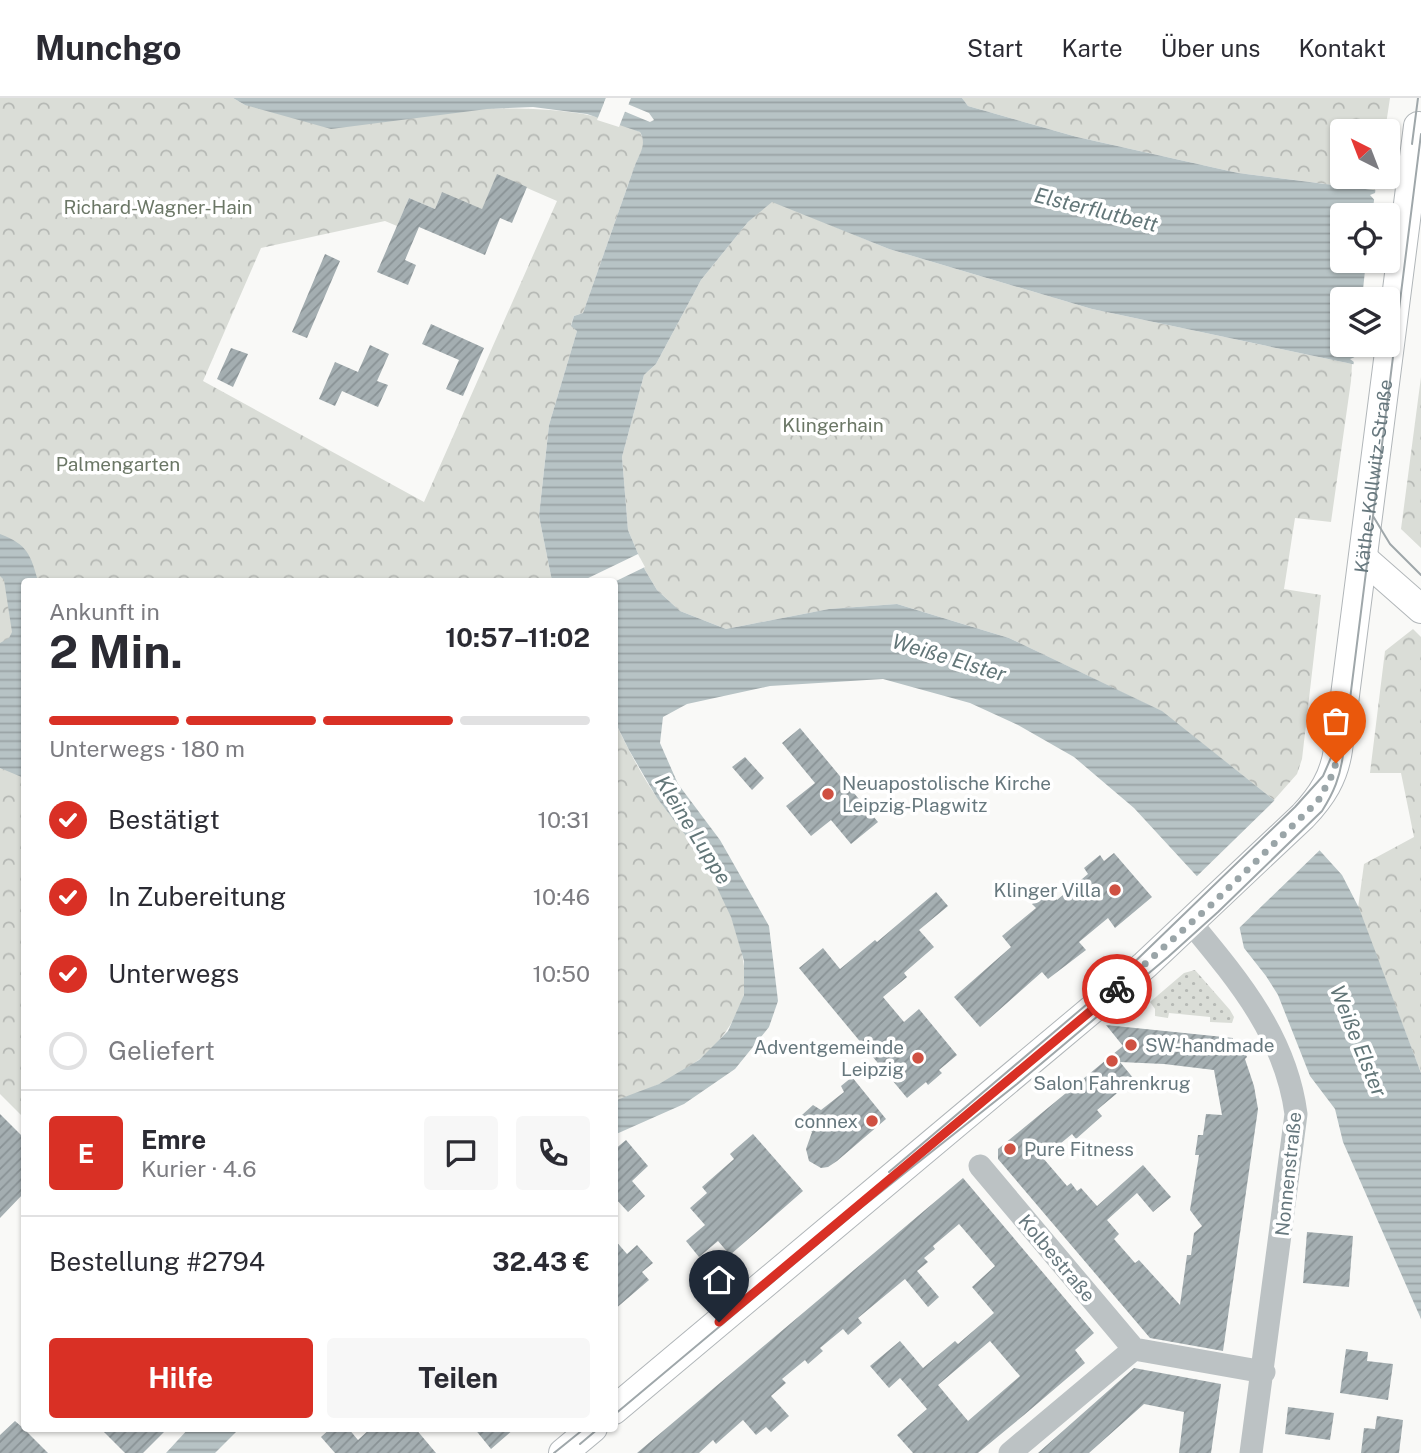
<!DOCTYPE html>
<html lang="de">
<head>
<meta charset="utf-8">
<style>
  :root { --surface:#fff; --page:#f7f7f7; --text:#2b2b33; --muted:#7c7c81; --line:#e1e1e2; --accent:#d93025 }
  body { margin:0; font-family:"Public Sans",sans-serif; background:var(--page); color:var(--text); height:100vh; display:flex; flex-direction:column; font-size:26px; white-space:nowrap }
  * { box-sizing:border-box; margin:0 }
  p { font-size:23px; color:var(--muted) }
  .icon { flex:none; width:38px; height:38px; fill:none; stroke:currentColor; stroke-width:2; stroke-linecap:round; stroke-linejoin:round }
  .map { position:relative; flex:1; overflow:hidden }
  .side { position:absolute; left:21px; top:480px; width:597px; height:854px; display:flex; flex-direction:column; background:var(--surface); border-radius:7px; box-shadow:0 2px 5px #0004 }
  .side>* { flex:none }
  .needle { width:46px; rotate:318deg }
  .tools { position:absolute; left:1330px; top:21px; display:grid; gap:14px }
  .tools a { display:grid; place-items:center; width:70px; height:70px; border-radius:7px; background:var(--surface); box-shadow:0 2px 5px #0004; font-size:35px }
  .pin { position:absolute; display:grid; place-items:center; width:60px; height:60px; color:#fff; margin:-72px -30px; border-radius:50% 50% 50% 0; rotate:-45deg; box-shadow:0 0 7px #0007 }
  .pin .icon { rotate:45deg }
  .courier { position:absolute; display:grid; place-items:center; width:70px; height:70px; margin:-35px; border:5px solid #d93025; border-radius:50%; background:#fff; color:#222; box-shadow:0 2px 9px #0007 }
  .head em { font-style:normal; font-weight:700 }
  .head div { display:flex; flex-direction:column-reverse }
  .head { display:flex; align-items:center; justify-content:space-between; height:119px; padding:0 28px }
  h1 { font-size:46px; font-weight:700; line-height:52px }
  .bar { display:grid; grid-template-columns:repeat(4,1fr); gap:10px 7px; align-content:center; height:84px; padding:0 28px }
  .bar i { height:9px; border-radius:5px; background:var(--line) }
  .bar .on { background:var(--accent) }
  .bar p { grid-column:span 4 }
  .line { display:flex; align-items:center; gap:18px; padding:0 28px; border-top:2px solid var(--line) }
  .line div { flex:1 }
  .round { display:grid; place-items:center; flex:none; width:74px; height:74px; border-radius:7px; background:var(--page) }
  ol { padding:0 28px; list-style:none }
  li { display:flex; align-items:center; gap:21px; height:77px }
  li p { margin-inline-start:auto }
  li .icon { padding:7px; border-radius:50%; background:var(--accent); color:#fff; stroke-width:4 }
  li:last-child { color:var(--muted) }
  li i { width:38px; height:38px; border:4px solid var(--line); border-radius:50% }
  .primary-button { display:flex; gap:14px; margin-top:auto; padding:14px 28px }
  .primary-button a { flex:1; height:80px; border-radius:7px; background:var(--accent); color:#fff; font-size:28px; font-weight:700; line-height:80px; text-align:center }
  .primary-button a+a { background:var(--page); color:var(--text) }
  header { display:flex; align-items:center; gap:42px; box-sizing:border-box; height:98px; padding:0 35px; background:var(--surface); border-bottom:2px solid var(--line) }
  header strong { font-size:33px }
  nav { display:flex; gap:38px; margin-inline-start:auto; font-size:24px }
  .map>svg:first-child { display:block }
  .grass { fill:url(#grass-dots) }
  .forest { fill:url(#forest-crowns); fill-rule:evenodd }
  .water { fill:url(#water-rules) }
  .pier { fill:#f9f9f7 }
  .building { fill:url(#building-hatch); fill-rule:evenodd }
  .lines { fill:none; stroke-linecap:round; stroke-linejoin:round }
  .major-casing { stroke:#b1b6b9; stroke-width:30 }
  .minor { stroke:#bcc2c4; stroke-width:23 }
  .major { stroke:#fff; stroke-width:28 }
  .tram { stroke:#9fa7aa; stroke-width:2 }
  .done { stroke:#9aa5a8; stroke-width:7; stroke-dasharray:0 12.6 }
  .route { stroke:#d93025; stroke-width:9 }
  .poi-dot { fill:#cf5041; stroke:#fff; stroke-width:2.5 }
  .labels { text-anchor:middle; stroke-width:7; stroke-linejoin:round; paint-order:stroke }
  .park-label { font-size:19px; fill:#6b7766; stroke:#fff }
  .street-label { font-size:19px; fill:#67787e; stroke:#fff }
  .poi-label { font-size:19px; fill:#67787e; stroke:#fff; text-anchor:start }
  .water-label { font-size:21px; font-style:italic; fill:#627678; stroke:#fff }
</style>
</head>
<body>
<header>
<strong>Munchgo</strong>
<nav><a>Start</a><a>Karte</a><a>Über uns</a><a>Kontakt</a></nav>
</header>
<div class="map">
<svg width="1421" height="1355" viewBox="0 0 1421 1355">
  <defs>
    <pattern id="grass-dots" width="8" height="8" patternUnits="userSpaceOnUse" patternTransform="scale(1.75)"><rect width="8" height="8" fill="#daddd7"/><path d="M2 2h.1M6 6h.1" fill="none" stroke="#b5b8b4" stroke-width="1.8" stroke-linecap="round"/></pattern>
    <pattern id="forest-crowns" width="20" height="18" patternUnits="userSpaceOnUse" patternTransform="scale(1.75)"><rect width="20" height="18" fill="#daddd7"/><path d="M2 6a3 3 0 1 1 6 0M12 15a3 3 0 1 1 6 0" fill="none" stroke="#b5b8b4"/></pattern>
    <pattern id="water-rules" width="6" height="5" patternUnits="userSpaceOnUse" patternTransform="scale(1.75)"><rect width="6" height="5" fill="#b7c3c5"/><path d="M0 2.5h6" fill="none" stroke="#99a3a5"/></pattern>
    <pattern id="building-hatch" width="6" height="6" patternUnits="userSpaceOnUse" patternTransform="scale(1.75)"><rect width="6" height="6" fill="#a4aeb1"/><path d="M-1 1l2-2M0 6l6-6M5 7l2-2" fill="none" stroke="#899295"/></pattern>
  </defs>
  <rect width="100%" height="100%" fill="#f9f9f7"/>
  <path class="grass" d="M 1195,872 L 1230,912 L 1234,919 L 1232,925 L 1210,924 L 1210,919 L 1169,915 L 1168,920 L 1155,918 L 1155,911 L 1150,904 L 1184,875 Z"/>
  <path class="forest" d="M 0,0 L 233,0 L 245,7 C 314,8 382,9 450,10 C 515,12 580,5 640,34 L 645,46 L 635,67 L 583,215 L 574,218 L 571,227 L 577,233 L 549,327 L 539,418 L 552,483 L 24,483 L 24,1020 L 0,996 ZM 497,77 L 557,103 L 424,404 L 203,283 L 261,150 L 385,123 L 397,128 L 409,100 L 435,111 L 442,94 L 475,128 Z
    M 962,0 L 1390,0 L 1385,33 L 1342,33 L 1342,79 L 1378,79 L 1375,92 L 1238,75 L 1077,39 L 968,8 Z
    M 772,103 L 889,151 L 1092,211 L 1352,266 L 1351,283 L 1331,424 L 1295,420 L 1284,491 L 1321,497 L 1302,661 L 1297,676 L 1274,702 L 1161,613 L 1009,540 L 897,506 L 829,511 L 726,531 L 680,513 L 657,492 L 645,472 L 628,432 L 622,359 L 644,277 L 656,266 L 701,182 L 748,124 Z
    M 1421,279 L 1421,450 L 1401,431 Z
    M 1413,531 L 1421,539 L 1421,975 L 1358,810 L 1364,766 L 1414,739 L 1401,675 L 1370,675 L 1385,553 Z
    M 614,622 C 627,649 641,677 658,701 C 673,721 691,739 704,760 C 723,793 751,858 744,896 C 743,903 739,910 736,916 C 715,962 662,989 614,1003 Z"/>
  <path class="water" d="M 233,0 L 606,0 L 604,5 L 650,24 L 654,22 L 649,15 L 613,0 L 962,0 L 968,8 L 1077,39 L 1238,75 L 1421,98 L 1375,95 L 1370,97 L 1388,117 L 1342,117 L 1342,163 L 1388,163 L 1421,214 L 1388,201 L 1342,201 L 1342,247 L 1388,247 L 1421,266 L 1355,259 L 1350,261 L 1354,264 L 1421,275 L 1352,266 L 1092,211 L 889,151 L 772,104 L 748,124 L 701,182 L 656,266 L 644,277 L 622,359 L 628,432 L 645,472 L 657,492 L 680,513 L 726,531 L 829,511 L 897,506 L 1009,540 L 1162,613 L 1274,702 L 1342,777 L 1359,810 L 1421,975 L 1421,1221 L 1343,1044 L 1335,1011 L 1310,978 L 1278,897 L 1266,878 L 1244,850 L 1239,827 L 1228,812 L 1134,710 L 1074,659 L 1018,627 L 970,605 L 883,581 L 770,588 L 687,606 L 663,619 L 660,645 L 678,686 L 720,742 L 769,828 L 778,903 L 769,929 L 735,971 L 684,1006 L 614,1037 L 614,1003 L 659,986 L 699,962 L 728,933 L 744,897 L 744,863 L 731,819 L 703,760 L 657,700 L 629,652 L 614,622 L 614,483 L 552,483 L 539,418 L 549,327 L 577,233 L 571,228 L 574,218 L 583,215 L 635,67 C 640,55 647,46 640,34 L 587,16 L 533,9 L 487,11 L 331,31 L 245,7 Z
    M 0,436 C 28,447 30,456 38,483 L 24,483 L 24,680 L 0,670 L 0,545 L 9,540 L 12,534 L 4,482 L 0,478 Z
    M 189,1330 L 240,1330 L 215,1355 L 166,1355 Z"/>
  <path class="pier" d="M 606,0 L 631,0 L 627,10 L 610,1 L 609,3 L 626,11 L 619,29 L 597,22 Z
    M 1376,88 L 1421,94 L 1421,278 L 1353,270 L 1356,247 L 1388,247 L 1388,201 L 1362,201 L 1366,163 L 1388,163 L 1388,117 L 1372,117 Z
    M 638,456 L 645,469 L 614,484 L 582,483 Z
    M 1277,700 L 1322,750 L 1237,832 L 1225,814 L 1195,780 Z"/>
  <path class="building" d="M 497,76 L 527,89 L 512,125 L 500,120 L 485,157 L 419,129 L 405,162 L 416,167 L 408,187 L 377,174 L 409,100 L 435,111 L 442,94 L 482,111 Z
    M 325,156 L 340,163 L 307,240 L 292,234 Z
    M 431,226 L 484,250 L 463,298 L 446,291 L 459,262 L 422,246 Z
    M 370,247 L 389,256 L 377,283 L 388,287 L 378,309 L 342,293 L 335,308 L 319,301 L 335,264 L 358,274 Z
    M 231,250 L 248,256 L 233,289 L 217,281 Z
    M 800,630 L 878,724 L 851,746 L 831,722 L 811,738 L 786,708 L 815,685 L 782,645 Z
    M 745,659 L 764,680 L 752,692 L 732,669 Z
    M 1114,755 L 1152,799 L 1115,830 L 1108,820 L 1079,844 L 1086,852 L 1048,881 L 1042,874 L 980,929 L 954,899 L 1011,849 L 1002,838 L 1036,810 L 1032,806 L 1049,792 L 1057,802 L 1088,776 L 1084,770 L 1100,757 L 1104,763 Z
    M 936,794 L 948,808 L 919,832 L 934,849 L 904,875 L 907,879 L 883,899 L 904,924 L 919,911 L 957,957 L 939,972 L 942,975 L 928,987 L 926,984 L 907,1000 L 799,870 L 823,850 L 840,871 L 875,842 L 877,844 Z
    M 1106,927 L 1233,940 L 1233,947 L 1244,952 L 1247,959 L 1245,961 L 1254,988 L 1258,1011 L 1223,1253 L 1150,1240 L 998,1061 L 998,1051 L 1123,948 ZM 1120,964 L 1164,966 L 1214,972 L 1222,1017 L 1206,1016 L 1203,1037 L 1198,1037 L 1195,1057 L 1199,1057 L 1190,1112 L 1202,1128 L 1194,1135 L 1191,1157 L 1187,1157 L 1180,1207 L 1139,1162 L 1135,1165 L 1114,1141 L 1119,1136 L 1107,1122 L 1137,1095 L 1153,1114 L 1171,1099 L 1143,1067 L 1097,1108 L 1081,1090 L 1077,1093 L 1071,1085 L 1067,1088 L 1043,1060 L 1072,1036 L 1076,1041 L 1102,1018 L 1097,1012 L 1134,981 Z
    M 852,979 L 886,1021 L 837,1063 L 828,1069 L 821,1070 L 809,1063 L 806,1051 L 812,1034 L 802,1023 L 802,1017 L 813,1007 L 821,1012 L 844,994 L 841,988 Z
    M 0,1016 L 24,1040 L 24,1095 L 0,1120 Z
    M 753,1036 L 803,1093 L 730,1157 L 718,1143 L 699,1159 L 686,1143 L 705,1127 L 690,1110 L 707,1095 L 702,1089 L 734,1061 L 730,1056 Z
    M 626,1042 L 648,1068 L 632,1083 L 645,1098 L 628,1114 L 614,1099 L 614,1052 Z
    M 963,1080 L 1094,1235 L 1075,1252 L 1085,1265 L 1024,1317 L 978,1355 L 913,1355 L 897,1337 L 927,1311 L 900,1280 L 889,1290 L 870,1268 L 900,1243 L 923,1270 L 955,1243 L 958,1246 L 994,1215 L 972,1189 L 995,1168 L 959,1126 L 933,1148 L 935,1151 L 924,1160 L 928,1164 L 917,1173 L 939,1199 L 928,1209 L 905,1181 L 858,1220 L 862,1225 L 848,1237 L 843,1231 L 820,1250 L 823,1253 L 808,1266 L 805,1262 L 782,1281 L 786,1285 L 771,1298 L 789,1318 L 771,1334 L 766,1329 L 756,1337 L 743,1322 L 716,1346 L 713,1342 L 699,1355 L 637,1355 ZM 990,1243 L 1020,1278 L 968,1323 L 938,1287 Z
    M 1307,1134 L 1353,1138 L 1349,1189 L 1303,1185 Z
    M 614,1141 L 627,1156 L 637,1147 L 653,1165 L 642,1174 L 649,1182 L 614,1212 Z
    M 1346,1251 L 1368,1254 L 1367,1263 L 1393,1266 L 1388,1302 L 1340,1295 Z
    M 1134,1270 L 1221,1286 L 1211,1355 L 1179,1355 L 1184,1314 L 1144,1306 L 1089,1355 L 1038,1355 Z
    M 1288,1309 L 1334,1315 L 1330,1342 L 1285,1336 Z
    M 1377,1318 L 1403,1322 L 1399,1355 L 1361,1355 L 1364,1330 L 1375,1331 Z
    M 15,1323 L 23,1330 L 48,1355 L 0,1355 L 0,1337 Z
    M 100,1330 L 168,1330 L 143,1355 L 125,1355 Z
    M 331,1330 L 348,1330 L 358,1342 L 371,1330 L 415,1330 L 436,1355 L 335,1355 L 321,1339 Z
    M 474,1330 L 515,1330 L 491,1351 Z"/>
  <g class="lines">
    <g class="major-casing">
      <g id="major">
        <path d="M 1363,460 L 1421,511"/>
        <path id="s1" d="M 614,1312 L 1145,867 L 1303,718 C 1322,698 1334,679 1338,652 L 1418,28"/>
        <path d="M 563,1355 L 593,1330"/>
      </g>
    </g>
    <path class="minor" d="M 1191,825 C 1239,883 1286,939 1296,1016 L 1251,1355
      M 980,1068 L 1134,1251
      M 1134,1251 L 1264,1274
      M 1010,1355 L 1134,1251"/>
    <use href="#major" class="major"/>
    <path class="tram" d="M 1412,46 L 1418,0
      M 1373,418 L 1390,446 L 1421,477
      M 889,1074 L 1119,879 L 1295,709 L 1323,678 L 1333,655 L 1336,639
      M 614,1317 L 862,1109 L 1017,986 L 1168,859 L 1218,814 L 1322,713 C 1334,694 1340,679 1343,657 L 1421,36
      M 580,1346 L 599,1330
      M 554,1355 L 585,1330"/>
  </g>
  <g class="lines">
    <path class="done" d="M 1117,891 L 1211,807 L 1318,703 L 1331,679 L 1336,665"/>
    <path class="route" d="M 719,1224 L 1117,891"/>
  </g>
  <g class="poi-dot">
    <circle cx="828" cy="696" r="7"/>
    <circle cx="1115" cy="792" r="7"/>
    <circle cx="1131" cy="947" r="7"/>
    <circle cx="918" cy="960" r="7"/>
    <circle cx="1112" cy="963" r="7"/>
    <circle cx="872" cy="1023" r="7"/>
    <circle cx="1010" cy="1051" r="7"/>
  </g>
  <g class="labels">
    <g class="park-label">
      <text x="158" y="116">Richard-Wagner-Hain</text>
      <text x="833" y="334">Klingerhain</text>
      <text x="118" y="373">Palmengarten</text>
    </g>
    <g class="street-label">
      <text dy="7" stroke="none"><textPath href="#s1" startOffset="1262">Käthe-Kollwitz-Straße</textPath></text>
      <text transform="translate(1288 1076) rotate(-84)" y="7">Nonnenstraße</text>
      <text transform="translate(1057 1160) rotate(50)" y="7">Kolbestraße</text>
    </g>
    <g class="poi-label">
      <text x="842" y="692">Neuapostolische Kirche<tspan x="842" dy="22">Leipzig-Plagwitz</tspan></text>
      <text x="1101" y="799" text-anchor="end">Klinger Villa</text>
      <text x="1145" y="954">SW-handmade</text>
      <text x="904" y="956" text-anchor="end">Adventgemeinde<tspan x="904" dy="22">Leipzig</tspan></text>
      <text x="1112" y="992" text-anchor="middle">Salon Fahrenkrug</text>
      <text x="858" y="1030" text-anchor="end">connex</text>
      <text x="1024" y="1058">Pure Fitness</text>
    </g>
    <g class="water-label">
      <text transform="translate(1096 112) rotate(14)" y="7">Elsterflutbett</text>
      <text transform="translate(949 560) rotate(17)" y="7">Weiße Elster</text>
      <text transform="translate(693 732) rotate(58)" y="7">Kleine Luppe</text>
      <text transform="translate(1358 943) rotate(68)" y="7">Weiße Elster</text>
    </g>
  </g>
</svg>
<div class="tools">
<a><svg class="needle" viewBox="-14 -14 28 28"><path d="M0-13l5 13h-10z" fill="#e53935"/><path d="M0 13l5-13h-10z" fill="#7c7c81"/></svg></a>
<a><svg class="icon" aria-label="locate" viewBox="0 0 24 24"><circle cx="12" cy="12" r="6"/><path d="M12 2v4M12 18v4M2 12h4M18 12h4"/></svg></a>
<a><svg class="icon" aria-label="layers" viewBox="0 0 24 24"><path d="M12 4l9 5-9 5-9-5zM3 14l9 5 9-5"/></svg></a>
</div>
<div class="pin" style="left:1336px;top:665px;background:#ea580c"><svg class="icon" aria-label="bag" viewBox="0 0 24 24"><path d="M5 8h14l-1 12H6zM9 8a3 3 0 0 1 6 0"/></svg></div>
<div class="pin" style="left:719px;top:1224px;background:#1f2937"><svg class="icon" aria-label="home" viewBox="0 0 24 24"><path d="M3 11l9-7 9 7M6 9v11h12V9"/></svg></div>
<div class="courier" style="left:1117px;top:891px"><svg class="icon" aria-label="bike" viewBox="0 0 24 24"><circle cx="6" cy="16" r="4"/><circle cx="18" cy="16" r="4"/><path d="M6 16l4-8h5l3 8M10 8l3 8H6M13 5h3"/></svg></div>
<section class="side">
<div class="head"><div><h1>2 Min.</h1><p>Ankunft in</p></div><em>10:57–11:02</em></div>
<div class="bar"><i class="on"></i><i class="on"></i><i class="on"></i><i></i><p>Unterwegs · 180 m</p></div>
<ol>
<li><svg class="icon" aria-label="check" viewBox="0 0 24 24"><path d="M5 12l5 5 9-10"/></svg>Bestätigt<p>10:31</p></li>
<li><svg class="icon" aria-label="check" viewBox="0 0 24 24"><path d="M5 12l5 5 9-10"/></svg>In Zubereitung<p>10:46</p></li>
<li><svg class="icon" aria-label="check" viewBox="0 0 24 24"><path d="M5 12l5 5 9-10"/></svg>Unterwegs<p>10:50</p></li>
<li><i></i>Geliefert</li>
</ol>
<div class="line" style="height:126px"><b class="round" style="background:var(--accent);color:#fff">E</b><div><b>Emre</b><p>Kurier · 4.6</p></div><a class="round"><svg class="icon" aria-label="chat" viewBox="0 0 24 24"><path d="M4 5h16v11H9l-5 4z"/></svg></a><a class="round"><svg class="icon" aria-label="phone" viewBox="0 0 24 24"><path d="M5 4h4l2 5-3 2q2 4 5 5l2-3 5 2v4C11 20 4 13 5 4z"/></svg></a></div>
<div class="line" style="height:91px"><div>Bestellung #2794</div><b>32.43 €</b></div>
<div class="primary-button"><a>Hilfe</a><a>Teilen</a></div>
</section>
</div>
</body>
</html>
